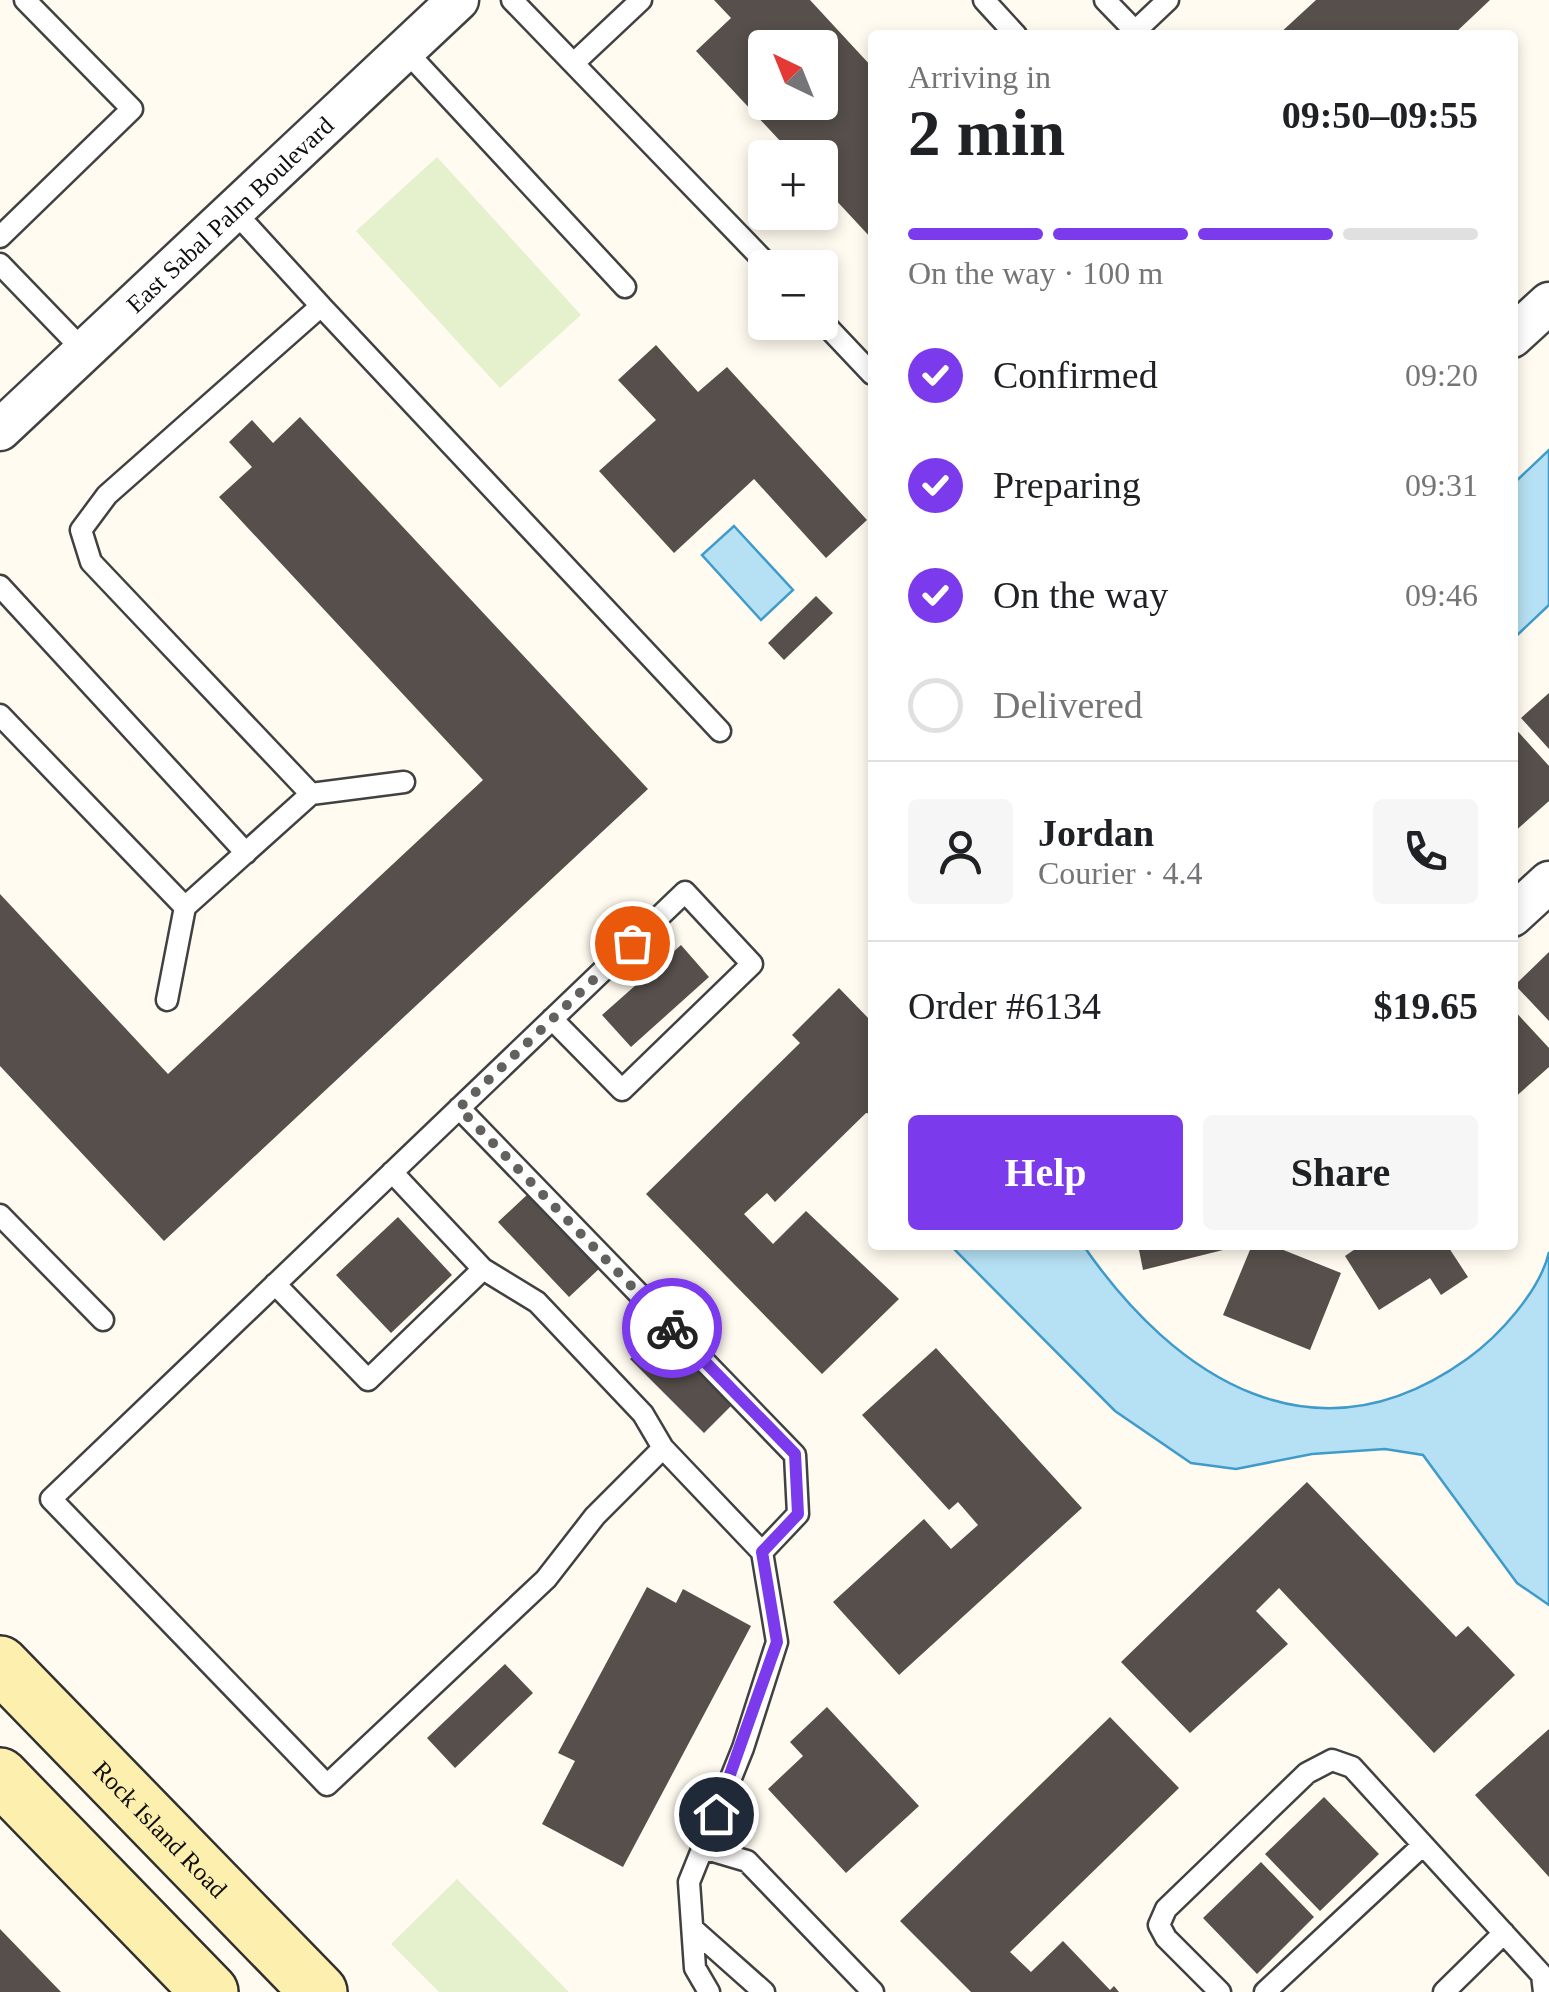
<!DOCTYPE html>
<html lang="en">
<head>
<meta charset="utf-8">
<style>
  :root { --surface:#fff; --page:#f6f6f6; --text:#202124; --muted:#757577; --line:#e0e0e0; --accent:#7c3aed }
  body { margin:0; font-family:"Times New Roman",serif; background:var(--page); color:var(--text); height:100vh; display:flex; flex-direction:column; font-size:38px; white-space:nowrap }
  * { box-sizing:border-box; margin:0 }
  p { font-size:32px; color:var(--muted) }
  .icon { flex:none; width:55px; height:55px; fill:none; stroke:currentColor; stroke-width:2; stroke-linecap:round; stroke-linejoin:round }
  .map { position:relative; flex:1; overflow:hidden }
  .drawer { position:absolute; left:868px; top:30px; width:650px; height:1220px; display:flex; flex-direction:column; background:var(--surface); border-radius:10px; box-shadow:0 5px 15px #0003 }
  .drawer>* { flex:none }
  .needle { width:65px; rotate:317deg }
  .buttons { position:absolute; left:748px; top:30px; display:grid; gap:20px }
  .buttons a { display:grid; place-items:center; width:90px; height:90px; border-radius:10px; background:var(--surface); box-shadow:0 5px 15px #0003; font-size:50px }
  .pin { position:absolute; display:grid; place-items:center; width:85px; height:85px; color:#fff; margin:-42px; border:5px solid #fff; border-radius:50%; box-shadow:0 2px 10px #0007 }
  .courier { position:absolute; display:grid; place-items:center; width:100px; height:100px; margin:-50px; border:8px solid #7c3aed; border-radius:50%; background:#fff; color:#222; box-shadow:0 2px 12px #0007 }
  .summary em { font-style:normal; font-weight:700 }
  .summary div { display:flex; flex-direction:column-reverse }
  .summary { display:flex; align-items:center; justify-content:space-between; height:170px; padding:0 40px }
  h1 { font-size:65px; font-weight:700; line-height:75px }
  .bar { display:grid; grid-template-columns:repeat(4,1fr); gap:15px 10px; align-content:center; height:120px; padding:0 40px }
  .bar i { height:12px; border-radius:8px; background:var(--line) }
  .bar .selected { background:var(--accent) }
  .bar p { grid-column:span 4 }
  .line { display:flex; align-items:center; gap:25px; padding:0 40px; border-top:2px solid var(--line) }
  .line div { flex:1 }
  .round { display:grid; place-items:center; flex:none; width:105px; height:105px; border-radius:10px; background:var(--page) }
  ol { padding:0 40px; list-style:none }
  li { display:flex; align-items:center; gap:30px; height:110px }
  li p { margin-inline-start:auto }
  li .icon { padding:10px; border-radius:50%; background:var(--accent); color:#fff; stroke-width:4 }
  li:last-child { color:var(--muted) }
  li i { width:55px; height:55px; border:5px solid var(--line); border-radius:50% }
  .primary-button { display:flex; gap:20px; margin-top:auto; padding:20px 40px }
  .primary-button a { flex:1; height:115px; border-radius:10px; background:var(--accent); color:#fff; font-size:40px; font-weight:700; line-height:115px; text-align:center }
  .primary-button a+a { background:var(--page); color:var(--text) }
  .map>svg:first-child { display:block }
  .pitch { fill:#e5f0cc }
  .water { fill:#b6e1f4; stroke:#3f9bca; stroke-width:2.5 }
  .building { fill:#564f4b; fill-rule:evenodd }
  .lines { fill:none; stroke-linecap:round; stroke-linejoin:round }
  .service-casing { stroke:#414141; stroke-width:25 }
  .minor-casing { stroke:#414141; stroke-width:45 }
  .secondary-casing { stroke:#303030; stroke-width:60 }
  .service { stroke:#fff; stroke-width:20 }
  .minor { stroke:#fff; stroke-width:40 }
  .secondary { stroke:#fdefad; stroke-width:55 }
  .done { stroke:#62615d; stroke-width:10; stroke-dasharray:0 18 }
  .route { stroke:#7c3aed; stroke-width:12 }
  .labels { text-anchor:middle; stroke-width:10; stroke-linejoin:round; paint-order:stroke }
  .street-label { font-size:25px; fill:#0e0e0e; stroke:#fff }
</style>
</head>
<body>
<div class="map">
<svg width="1549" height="1992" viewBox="0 0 1549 1992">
  <rect width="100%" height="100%" fill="#fffbf0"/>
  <path class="pitch" d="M 437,157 L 581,315 L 500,388 L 356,231 Z
    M 457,1879 L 569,1992 L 439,1992 L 391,1944 Z"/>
  <path class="water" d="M 1549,450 L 1549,605 L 1513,639 L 1513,484 Z
    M 734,526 L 793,590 L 761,620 L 702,555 Z
    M 950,1245 L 1083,1245 C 1176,1380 1315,1468 1467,1359 C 1499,1336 1540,1291 1549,1252 L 1549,1605 L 1517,1583 L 1423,1455 L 1385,1449 L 1312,1454 L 1236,1469 L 1191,1463 L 1115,1411 Z"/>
  <path class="building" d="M 714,0 L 810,0 L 872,67 L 872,239 L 820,183 L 820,158 L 796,158 L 696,51 L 731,18 ZM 765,48 L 820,48 L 820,102 L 765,102 Z
    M 1316,0 L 1490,0 L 1453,35 L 1278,35 Z
    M 656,345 L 698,392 L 727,367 L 867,520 L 826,558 L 754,479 L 674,553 L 599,471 L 656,420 L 618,380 Z
    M 300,417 L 648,789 L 164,1241 L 0,1066 L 0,894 L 168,1074 L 483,780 L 219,497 L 252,467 L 229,442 L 252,420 L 273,443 Z
    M 816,596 L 833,613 L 784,660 L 768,643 Z
    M 1549,693 L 1549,749 L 1521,718 Z
    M 1512,725 L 1549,766 L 1549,801 L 1512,834 Z
    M 681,945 L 709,977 L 631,1047 L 602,1015 Z
    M 1549,952 L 1549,1021 L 1515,985 Z
    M 839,988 L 872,1022 L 872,1114 L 866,1113 L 775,1202 L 767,1193 L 744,1214 L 773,1244 L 806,1211 L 899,1299 L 822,1374 L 646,1194 L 800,1043 L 792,1035 Z
    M 1512,1008 L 1549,1048 L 1549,1067 L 1512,1100 Z
    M 529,1193 L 600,1268 L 569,1297 L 498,1222 Z
    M 398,1217 L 452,1275 L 391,1333 L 336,1275 Z
    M 1138,1245 L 1239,1245 L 1239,1246 L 1143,1270 Z
    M 1252,1245 L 1271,1245 L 1341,1273 L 1310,1350 L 1223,1315 Z
    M 1361,1245 L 1447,1245 L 1468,1277 L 1441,1295 L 1430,1278 L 1379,1310 L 1345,1256 Z
    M 661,1329 L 734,1403 L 704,1433 L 630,1359 Z
    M 936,1348 L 1082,1508 L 899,1675 L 833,1602 L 924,1519 L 951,1549 L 978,1525 L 958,1502 L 949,1510 L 862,1415 Z
    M 1307,1482 L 1456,1637 L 1468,1626 L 1515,1675 L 1434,1753 L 1279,1588 L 1256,1611 L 1288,1644 L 1190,1733 L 1121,1662 Z
    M 647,1587 L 676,1603 L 683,1589 L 751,1626 L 623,1867 L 542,1824 L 575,1761 L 558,1753 Z
    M 505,1664 L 533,1693 L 455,1768 L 427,1738 Z
    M 827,1707 L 919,1806 L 846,1873 L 768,1789 L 803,1756 L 790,1742 Z
    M 1110,1717 L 1179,1788 L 1010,1952 L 1031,1972 L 1063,1941 L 1110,1990 L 1114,1986 L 1119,1992 L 971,1992 L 900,1921 Z
    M 1549,1729 L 1549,1877 L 1475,1795 Z
    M 1324,1797 L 1379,1854 L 1320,1911 L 1265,1854 Z
    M 1261,1862 L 1314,1917 L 1257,1974 L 1203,1918 Z
    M 0,1929 L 61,1992 L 0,1992 Z"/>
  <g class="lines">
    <g class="service-casing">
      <path id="service" d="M 512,0 L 771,268
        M 984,0 L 1016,35
        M 1105,0 L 1135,31
        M 1131,35 L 1168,0
        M 405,50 L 625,287
        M 575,62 L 641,0
        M 0,237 L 132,109 L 25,0
        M 0,264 L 85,352
        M 321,306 L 720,731
        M 820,319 L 872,374
        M 0,586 L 246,853
        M 0,715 L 185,907 L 311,794 L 91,562 L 81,530 L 107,495 L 321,306 L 234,211
        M 311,794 L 404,782
        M 167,1000 L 185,907
        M 552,1019 L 622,1090 L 752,964 L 685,892 L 51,1499 L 327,1785 L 546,1579 L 595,1516 L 663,1448 L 762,1552 L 777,1642 L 743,1748 L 689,1882 L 695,1968 L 709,1992
        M 459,1108 L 795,1455 L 798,1514 L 762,1552
        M 0,1215 L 103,1320
        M 483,1269 L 537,1302 L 643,1414 L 663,1448
        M 275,1284 L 368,1380 L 483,1269 L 392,1172
        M 703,1848 L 747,1861 L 873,1992
        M 693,1929 L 764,1992
        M 1220,1992 L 1166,1938 L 1159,1925 L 1166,1909 L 1307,1773 L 1332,1760 L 1352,1767 L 1542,1975 L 1544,1992
        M 1265,1992 L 1423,1845
        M 1444,1992 L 1504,1933"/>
    </g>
    <g class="minor-casing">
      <g id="minor">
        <path d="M 1512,337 L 1549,303"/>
        <path id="s1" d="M 0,430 L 458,0"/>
        <path d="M 1512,916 L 1549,882"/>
      </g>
    </g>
    <g class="secondary-casing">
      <g id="secondary">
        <path id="s2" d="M 0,1664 L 319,1992"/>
        <path d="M 0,1776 L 210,1992"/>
      </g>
    </g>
    <use href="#service" class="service"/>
    <use href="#minor" class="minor"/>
    <use href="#secondary" class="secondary"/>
  </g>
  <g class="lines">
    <path class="done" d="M 632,943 L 459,1108 L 672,1328"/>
    <path class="route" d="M 672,1328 L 795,1454 L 798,1514 L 762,1552 L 777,1642 L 716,1814"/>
  </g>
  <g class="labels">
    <g class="street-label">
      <text dy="9" stroke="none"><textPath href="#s1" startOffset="315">East Sabal Palm Boulevard</textPath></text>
      <text dy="9" stroke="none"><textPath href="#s2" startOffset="230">Rock Island Road</textPath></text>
    </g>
  </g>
</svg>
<div class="buttons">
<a><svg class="needle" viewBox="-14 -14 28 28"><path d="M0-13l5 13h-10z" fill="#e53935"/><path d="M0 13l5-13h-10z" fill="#757577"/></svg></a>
<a>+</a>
<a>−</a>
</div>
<div class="pin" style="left:632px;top:943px;background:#ea580c"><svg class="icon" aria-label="bag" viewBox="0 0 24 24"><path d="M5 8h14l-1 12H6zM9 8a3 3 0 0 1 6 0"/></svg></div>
<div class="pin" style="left:716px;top:1814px;background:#1f2937"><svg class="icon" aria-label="home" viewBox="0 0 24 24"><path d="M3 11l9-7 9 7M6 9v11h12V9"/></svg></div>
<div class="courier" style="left:672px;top:1328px"><svg class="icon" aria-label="bike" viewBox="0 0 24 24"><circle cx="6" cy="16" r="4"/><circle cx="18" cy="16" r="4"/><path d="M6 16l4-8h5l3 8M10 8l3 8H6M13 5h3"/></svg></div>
<section class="drawer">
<div class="summary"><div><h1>2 min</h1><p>Arriving in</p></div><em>09:50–09:55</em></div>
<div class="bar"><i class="selected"></i><i class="selected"></i><i class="selected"></i><i></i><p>On the way · 100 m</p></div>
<ol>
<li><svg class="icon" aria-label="check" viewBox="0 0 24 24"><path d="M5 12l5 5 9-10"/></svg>Confirmed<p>09:20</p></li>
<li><svg class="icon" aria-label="check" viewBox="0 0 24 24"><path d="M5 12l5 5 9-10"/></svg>Preparing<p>09:31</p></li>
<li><svg class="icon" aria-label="check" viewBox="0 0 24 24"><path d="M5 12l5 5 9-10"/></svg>On the way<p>09:46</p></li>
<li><i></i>Delivered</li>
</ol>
<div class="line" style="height:180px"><a class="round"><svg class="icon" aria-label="person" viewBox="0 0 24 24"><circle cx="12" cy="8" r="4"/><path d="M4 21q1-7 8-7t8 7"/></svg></a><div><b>Jordan</b><p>Courier · 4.4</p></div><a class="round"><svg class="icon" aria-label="phone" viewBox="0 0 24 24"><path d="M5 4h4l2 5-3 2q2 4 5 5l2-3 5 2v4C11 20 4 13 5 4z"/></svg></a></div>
<div class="line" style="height:130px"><div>Order #6134</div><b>$19.65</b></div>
<div class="primary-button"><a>Help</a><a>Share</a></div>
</section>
</div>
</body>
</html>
